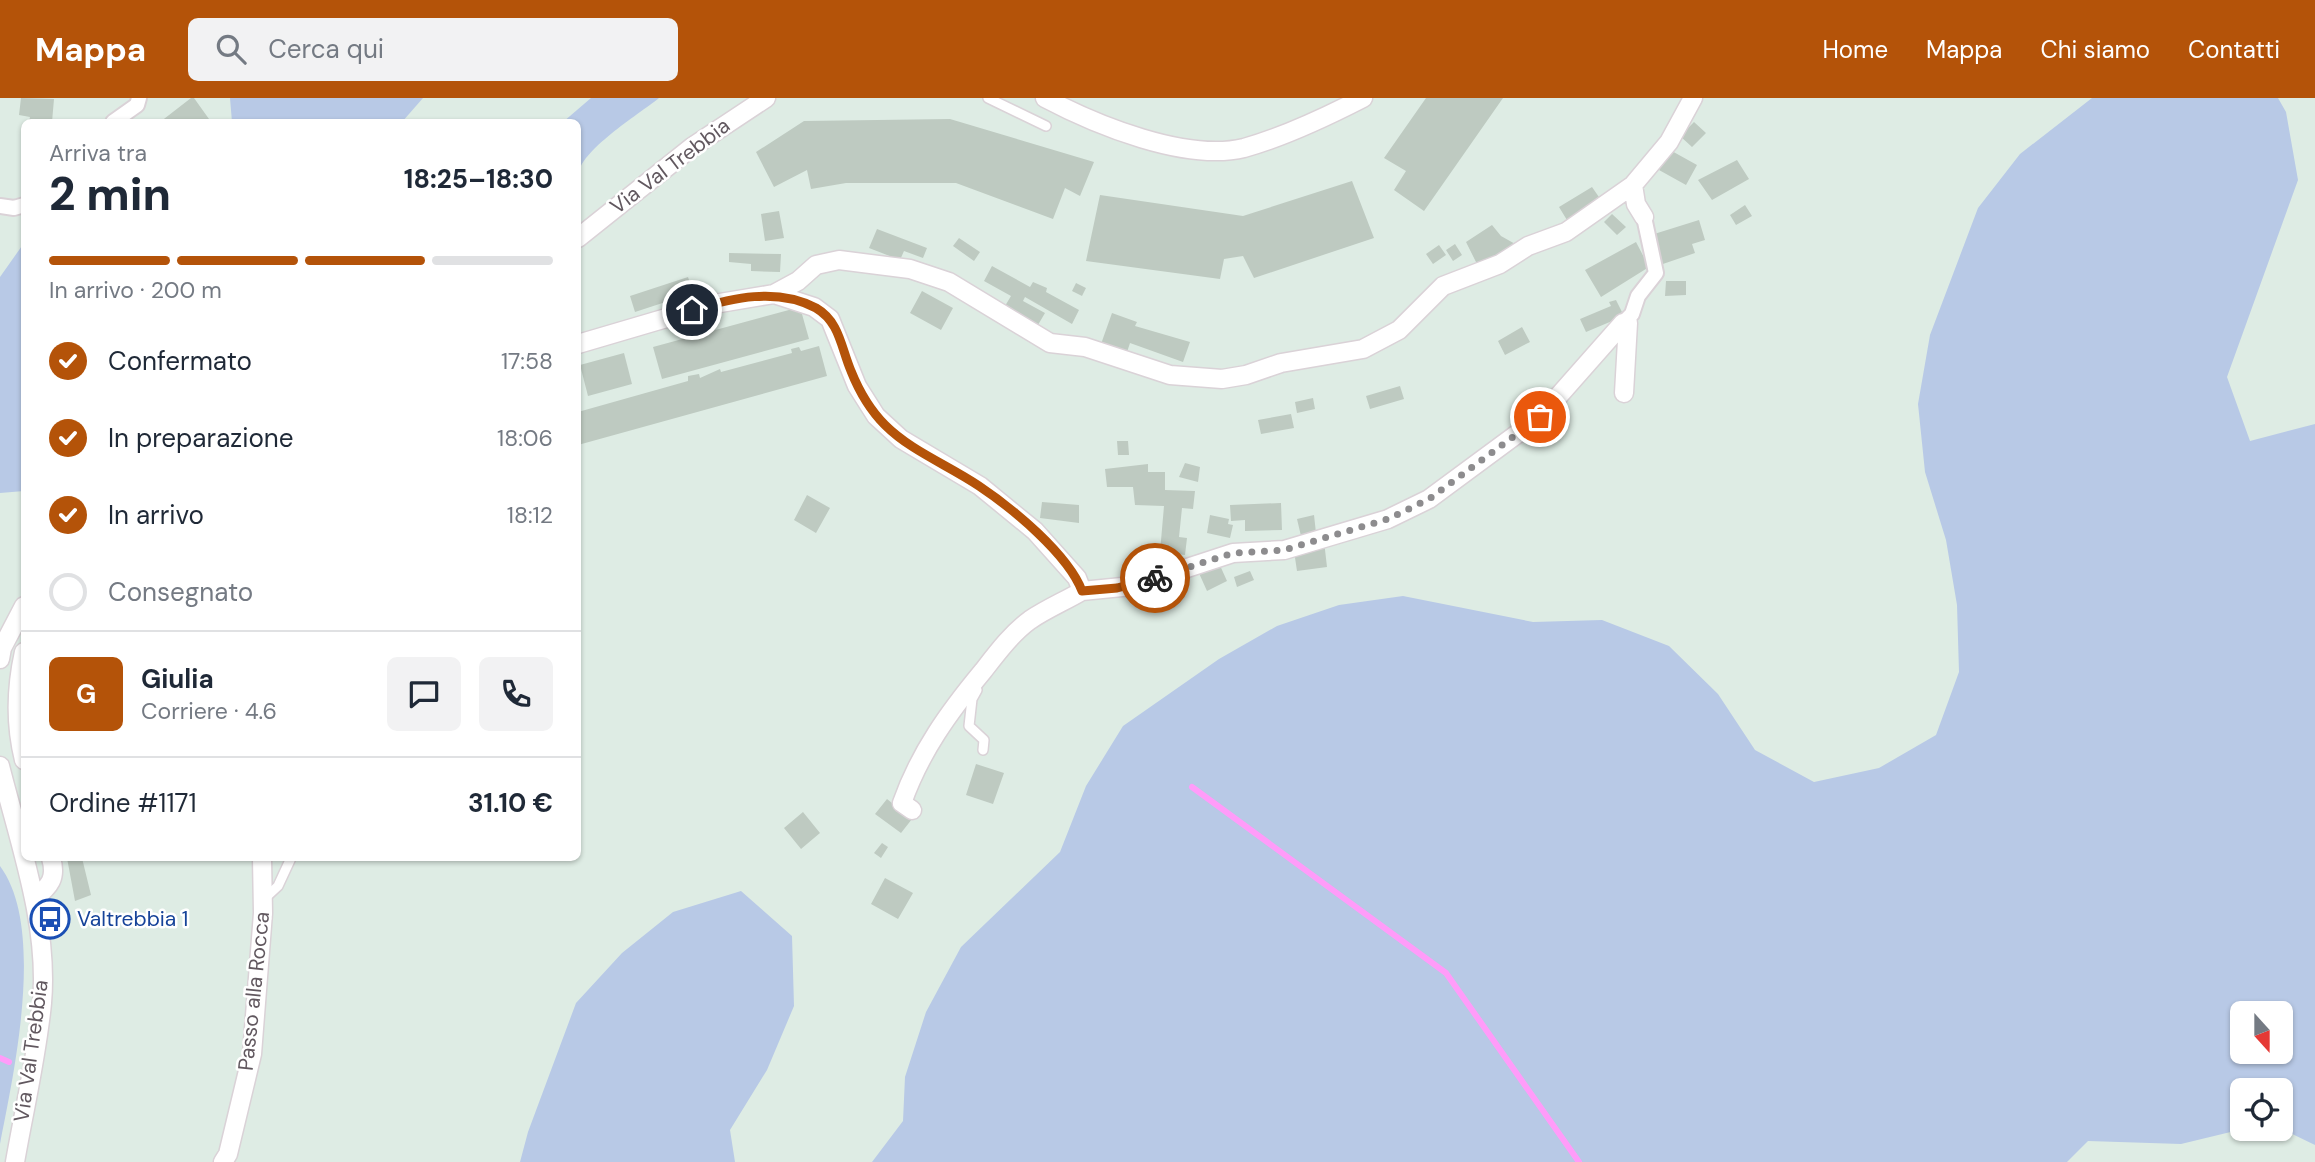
<!DOCTYPE html>
<html lang="it">
<head>
<meta charset="utf-8">
<style>
  :root { --surface:#fff; --page:#f2f2f3; --text:#1f2937; --muted:#747a83; --line:#e0e1e3; --accent:#b45309 }
  body { margin:0; font-family:"DM Sans",sans-serif; background:var(--page); color:var(--text); height:100vh; display:flex; flex-direction:column; font-size:26px; white-space:nowrap }
  * { box-sizing:border-box; margin:0 }
  p { font-size:23px; color:var(--muted) }
  .icon { flex:none; width:38px; height:38px; fill:none; stroke:currentColor; stroke-width:2; stroke-linecap:round; stroke-linejoin:round }
  .map { position:relative; flex:1; overflow:hidden }
  .panel { position:absolute; left:21px; top:21px; width:560px; height:742px; display:flex; flex-direction:column; background:var(--surface); border-radius:10px; box-shadow:0 2px 5px #0004 }
  .panel>* { flex:none }
  .needle { width:46px; rotate:159deg }
  .buttons { position:absolute; left:2230px; top:903px; display:grid; gap:14px }
  .buttons a { display:grid; place-items:center; width:63px; height:63px; border-radius:10px; background:var(--surface); box-shadow:0 2px 5px #0004; font-size:35px }
  .pin { position:absolute; display:grid; place-items:center; width:60px; height:60px; color:#fff; margin:-30px; border:4px solid #fff; border-radius:50%; box-shadow:0 2px 7px #0007 }
  .courier { position:absolute; display:grid; place-items:center; width:70px; height:70px; margin:-35px; border:5px solid #b45309; border-radius:50%; background:#fff; color:#222; box-shadow:0 2px 9px #0007 }
  .overview em { font-style:normal; font-weight:800 }
  .overview div { display:flex; flex-direction:column-reverse }
  .overview { display:flex; align-items:center; justify-content:space-between; height:119px; padding:0 28px }
  h1 { font-size:46px; font-weight:800; line-height:52px }
  .bar { display:grid; grid-template-columns:repeat(4,1fr); gap:10px 7px; align-content:center; height:84px; padding:0 28px }
  .bar i { height:9px; border-radius:5px; background:var(--line) }
  .bar .current { background:var(--accent) }
  .bar p { grid-column:span 4 }
  .line { display:flex; align-items:center; gap:18px; padding:0 28px; border-top:2px solid var(--line) }
  .line div { flex:1 }
  .round { display:grid; place-items:center; flex:none; width:74px; height:74px; border-radius:10px; background:var(--page) }
  ol { padding:0 28px; list-style:none }
  li { display:flex; align-items:center; gap:21px; height:77px }
  li p { margin-inline-start:auto }
  li .icon { padding:7px; border-radius:50%; background:var(--accent); color:#fff; stroke-width:4 }
  li:last-child { color:var(--muted) }
  li i { width:38px; height:38px; border:4px solid var(--line); border-radius:50% }
  header { display:flex; align-items:center; gap:42px; box-sizing:border-box; height:98px; padding:0 35px; background:var(--accent); color:#fff }
  header strong { font-size:33px }
  nav { display:flex; gap:38px; margin-inline-start:auto; font-size:24px }
  .search { width:490px; height:63px; background:var(--page); display:flex; align-items:center; gap:18px; box-sizing:border-box; padding:0 24px; border-radius:10px; color:var(--muted); font-size:26px }
  .map>svg:first-child { display:block }
  .green { fill:#b8c9e6; fill-rule:evenodd }
  .lines { fill:none; stroke-linecap:round; stroke-linejoin:round }
  .stream { stroke:#ff9cf9; stroke-width:6 }
  .building { fill:#becac1 }
  .service-casing { stroke:#dad2d7; stroke-width:12 }
  .pedestrian-casing { stroke:#dad2d7; stroke-width:18 }
  .minor-casing { stroke:#dad2d7; stroke-width:21 }
  .service { stroke:#fff; stroke-width:9 }
  .pedestrian { stroke:#fff; stroke-width:14 }
  .minor { stroke:#fff; stroke-width:18 }
  .done { stroke:#8d8c8e; stroke-width:7; stroke-dasharray:0 12.6 }
  .route { stroke:#b45309; stroke-width:9 }
  .labels { text-anchor:middle; stroke-width:5; stroke-linejoin:round; paint-order:stroke }
  .street-label { font-size:21px; fill:#61585f; stroke:#fff }
  .transit-label { font-size:21px; fill:#164399; stroke:#fff; text-anchor:start }
</style>
</head>
<body>
<header>
<strong>Mappa</strong>
<div class="search"><svg class="icon" aria-label="search" viewBox="0 0 24 24"><circle cx="10" cy="10" r="6"/><path d="M15 15l6 6"/></svg>Cerca qui</div>
<nav><a>Home</a><a>Mappa</a><a>Chi siamo</a><a>Contatti</a></nav>
</header>
<div class="map">
<svg width="2315" height="1064" viewBox="0 0 2315 1064">
  <rect width="100%" height="100%" fill="#deece4"/>
  <path class="green" d="M 230,0 L 423,0 L 402,24 L 232,24 Z
    M 591,0 L 659,0 C 638,17 579,53 578,78 L 578,24 L 563,24 Z
    M 2092,0 L 2278,0 L 2286,14 L 2298,82 L 2227,279 L 2250,343 L 2315,326 L 2315,1047 L 2280,1030 L 2280,992 L 2242,992 L 2243,1031 L 2181,1046 L 2088,1043 L 2067,1064 L 872,1064 L 903,1023 L 905,979 L 926,914 L 961,849 L 1060,754 L 1086,688 L 1123,628 L 1219,561 L 1277,528 L 1339,507 L 1403,498 L 1533,524 L 1602,522 L 1669,548 L 1718,596 L 1755,652 L 1814,684 L 1879,670 L 1936,637 L 1959,574 L 1957,507 L 1946,442 L 1925,374 L 1918,306 L 1930,237 L 1978,110 L 2020,56 ZM 2280,915 L 2280,954 L 2242,954 L 2242,915 Z
    M 24,145 L 24,393 L 0,395 L 0,179 Z
    M 0,768 C 46,830 14,974 0,1046 Z
    M 741,793 L 792,838 L 794,908 L 767,972 L 730,1032 L 735,1064 L 520,1064 L 528,1034 L 576,905 L 622,855 L 673,814 Z"/>
  <g class="lines">
    <path class="stream" d="M 1192,689 L 1446,875 L 1579,1064
      M 0,960 L 9,964"/>
  </g>
  <path class="building" d="M 21,0 L 54,1 L 52,24 L 29,24 L 30,19 L 19,17 Z
    M 191,0 L 194,0 L 209,21 L 204,24 L 160,24 Z
    M 1426,0 L 1503,0 L 1424,113 L 1394,92 L 1406,73 L 1384,60 Z
    M 950,21 L 1094,64 L 1080,98 L 1065,90 L 1053,121 L 956,85 L 846,85 L 811,91 L 807,72 L 774,89 L 756,54 L 804,23 Z
    M 1694,24 L 1706,35 L 1692,49 L 1680,38 Z
    M 1670,52 L 1697,67 L 1686,87 L 1659,72 Z
    M 1737,62 L 1749,81 L 1712,102 L 1698,82 Z
    M 1352,83 L 1374,140 L 1254,180 L 1243,158 L 1224,161 L 1220,181 L 1086,163 L 1100,97 L 1243,118 Z
    M 1592,89 L 1601,102 L 1570,127 L 1559,109 Z
    M 1745,107 L 1752,118 L 1736,127 L 1730,117 Z
    M 779,113 L 784,140 L 765,143 L 761,116 Z
    M 1612,116 L 1626,129 L 1617,137 L 1604,124 Z
    M 1699,122 L 1705,142 L 1692,146 L 1695,155 L 1660,167 L 1651,137 Z
    M 1492,127 L 1501,138 L 1517,147 L 1478,168 L 1466,144 Z
    M 877,131 L 927,150 L 923,160 L 904,153 L 900,162 L 869,150 Z
    M 959,140 L 980,154 L 974,163 L 953,148 Z
    M 1636,144 L 1649,169 L 1601,199 L 1585,172 Z
    M 1455,146 L 1462,157 L 1453,163 L 1446,152 Z
    M 1439,147 L 1446,157 L 1433,166 L 1426,156 Z
    M 729,155 L 781,156 L 780,174 L 751,173 L 751,166 L 729,164 Z
    M 992,168 L 1030,189 L 1033,184 L 1047,190 L 1046,194 L 1079,212 L 1072,226 L 1025,199 L 1023,203 L 1045,215 L 1035,232 L 1002,213 L 1011,198 L 984,183 Z
    M 688,179 L 693,195 L 635,214 L 630,198 Z
    M 1666,183 L 1686,183 L 1686,197 L 1665,198 Z
    M 1076,185 L 1086,190 L 1082,198 L 1072,193 Z
    M 922,193 L 953,210 L 941,232 L 910,215 Z
    M 1616,202 L 1624,218 L 1586,234 L 1580,221 L 1611,208 L 1609,204 Z
    M 800,209 L 809,241 L 662,281 L 653,249 Z
    M 1112,215 L 1137,224 L 1135,228 L 1190,244 L 1183,264 L 1130,245 L 1127,254 L 1101,246 Z
    M 1522,229 L 1530,244 L 1505,257 L 1498,243 Z
    M 819,248 L 827,278 L 578,347 L 578,314 L 688,283 L 688,278 L 699,276 L 700,280 L 720,271 L 721,274 L 792,255 L 791,251 L 799,249 L 801,253 Z
    M 624,255 L 632,286 L 588,298 L 580,267 Z
    M 1400,288 L 1404,301 L 1370,311 L 1366,298 Z
    M 1313,300 L 1315,311 L 1297,315 L 1295,304 Z
    M 1291,316 L 1294,330 L 1261,336 L 1258,322 Z
    M 1117,343 L 1128,343 L 1129,357 L 1118,357 Z
    M 1185,365 L 1200,369 L 1198,384 L 1179,379 Z
    M 1148,366 L 1148,374 L 1165,374 L 1165,392 L 1195,393 L 1193,411 L 1182,410 L 1179,439 L 1187,440 L 1185,457 L 1160,454 L 1164,408 L 1135,407 L 1133,389 L 1107,389 L 1105,371 Z
    M 807,397 L 830,410 L 816,435 L 794,422 Z
    M 1042,404 L 1079,407 L 1079,425 L 1040,420 Z
    M 1281,405 L 1282,432 L 1245,433 L 1245,422 L 1231,423 L 1230,407 Z
    M 1210,417 L 1229,421 L 1228,426 L 1233,427 L 1230,440 L 1207,435 Z
    M 1314,417 L 1316,435 L 1301,438 L 1297,421 Z
    M 1324,443 L 1327,469 L 1297,473 L 1294,453 Z
    M 1218,463 L 1227,483 L 1207,493 L 1198,473 Z
    M 1250,473 L 1254,482 L 1237,489 L 1234,479 Z
    M 1178,479 L 1184,494 L 1165,501 L 1159,486 Z
    M 976,666 L 1004,675 L 993,706 L 966,697 Z
    M 887,701 L 912,721 L 901,735 L 875,716 Z
    M 803,714 L 820,735 L 801,751 L 784,730 Z
    M 882,745 L 888,749 L 881,760 L 874,755 Z
    M 67,760 L 82,760 L 91,797 L 75,803 Z
    M 885,780 L 913,795 L 898,821 L 871,806 Z"/>
  <g class="lines">
    <g class="service-casing">
      <path id="service" d="M 988,0 L 1046,28
        M 977,592 L 972,601 L 969,628 L 984,642 L 983,652
        M 264,801 L 278,788 L 291,760"/>
    </g>
    <g class="pedestrian-casing">
      <path id="pedestrian" d="M 113,24 L 137,7 L 139,0
        M 0,108 L 14,110 L 24,107
        M 1623,225 L 1632,216 L 1638,198 L 1656,175 L 1644,119"/>
    </g>
    <g class="minor-casing">
      <path id="minor" d="M 1045,0 C 1096,27 1186,64 1244,50 C 1284,39 1326,19 1363,0
        M 1633,87 L 1636,106 L 1644,119
        M 578,140 L 692,49 L 766,0
        M 774,196 L 814,209 L 830,221 L 857,288 L 876,318 L 901,341 L 980,388 L 1035,433 L 1077,480 L 1082,493 L 1132,488 L 1233,455 L 1284,452 L 1388,421 L 1429,401 L 1540,319 L 1623,225 L 1628,225 L 1624,295
        M 578,246 L 714,206 L 774,196 L 798,183 L 816,167 L 839,162 L 910,171 L 949,184 L 1050,245 L 1085,249 L 1170,277 L 1222,281 L 1246,277 L 1281,265 L 1363,251 L 1399,232 L 1443,188 L 1500,166 L 1528,148 L 1566,134 L 1633,87 L 1669,44 L 1693,0
        M 24,554 C 16,590 15,626 24,662
        M 0,561 L 2,550 L 24,508
        M 0,668 C 19,744 49,826 42,905 C 37,958 24,1012 15,1064
        M 912,712 L 902,705 C 920,654 949,614 983,573 C 997,555 1012,535 1030,522 C 1046,511 1065,503 1082,493
        M 34,801 C 50,788 57,780 51,760
        M 223,1064 L 228,1056 L 252,956 L 263,815 L 262,760"/>
    </g>
    <use href="#service" class="service"/>
    <use href="#pedestrian" class="pedestrian"/>
    <use href="#minor" class="minor"/>
  </g>
  <g class="lines">
    <path class="done" d="M 1155,480 L 1233,455 L 1284,452 L 1388,421 L 1429,401 L 1540,319"/>
    <path class="route" d="M 692,212 C 732,200 777,189 816,210 C 840,224 841,250 851,273 C 859,293 870,312 885,327 C 911,353 948,367 979,388 C 1012,410 1068,456 1082,493 L 1117,490 L 1155,480"/>
  </g>
  <defs>
    <g id="bus-ring" transform="scale(2.0125)"><circle r="9.5" fill="#fff" stroke="#1a4fb4" stroke-width="1.5"/><path d="M-5-6H5V4H4V6H2V4H-2V6H-4V4H-5ZM-3.5-4V0h7V-4ZM-3.5 1.2v1.5H-2V1.2ZM2 1.2v1.5H3.5V1.2Z" fill="#1a4fb4"/></g>
  </defs>
  <g fill-rule="evenodd">
    <use href="#bus-ring" x="50" y="821"/>
  </g>
  <g class="labels">
    <g class="street-label">
      <text transform="translate(670 68) rotate(-37)" y="7">Via Val Trebbia</text>
      <text transform="translate(254 893) rotate(-84)" y="7">Passo alla Rocca</text>
      <text transform="translate(31 953) rotate(-82)" y="7">Via Val Trebbia</text>
    </g>
    <g class="transit-label">
      <text x="77" y="828">Valtrebbia 1</text>
    </g>
  </g>
</svg>
<div class="buttons">
<a><svg class="needle" viewBox="-14 -14 28 28"><path d="M0-13l5 13h-10z" fill="#e53935"/><path d="M0 13l5-13h-10z" fill="#747a83"/></svg></a>
<a><svg class="icon" aria-label="locate" viewBox="0 0 24 24"><circle cx="12" cy="12" r="6"/><path d="M12 2v4M12 18v4M2 12h4M18 12h4"/></svg></a>
</div>
<div class="pin" style="left:1540px;top:319px;background:#ea580c"><svg class="icon" aria-label="bag" viewBox="0 0 24 24"><path d="M5 8h14l-1 12H6zM9 8a3 3 0 0 1 6 0"/></svg></div>
<div class="pin" style="left:692px;top:212px;background:#1f2937"><svg class="icon" aria-label="home" viewBox="0 0 24 24"><path d="M3 11l9-7 9 7M6 9v11h12V9"/></svg></div>
<div class="courier" style="left:1155px;top:480px"><svg class="icon" aria-label="bike" viewBox="0 0 24 24"><circle cx="6" cy="16" r="4"/><circle cx="18" cy="16" r="4"/><path d="M6 16l4-8h5l3 8M10 8l3 8H6M13 5h3"/></svg></div>
<section class="panel">
<div class="overview"><div><h1>2 min</h1><p>Arriva tra</p></div><em>18:25–18:30</em></div>
<div class="bar"><i class="current"></i><i class="current"></i><i class="current"></i><i></i><p>In arrivo · 200 m</p></div>
<ol>
<li><svg class="icon" aria-label="check" viewBox="0 0 24 24"><path d="M5 12l5 5 9-10"/></svg>Confermato<p>17:58</p></li>
<li><svg class="icon" aria-label="check" viewBox="0 0 24 24"><path d="M5 12l5 5 9-10"/></svg>In preparazione<p>18:06</p></li>
<li><svg class="icon" aria-label="check" viewBox="0 0 24 24"><path d="M5 12l5 5 9-10"/></svg>In arrivo<p>18:12</p></li>
<li><i></i>Consegnato</li>
</ol>
<div class="line" style="height:126px"><b class="round" style="background:var(--accent);color:#fff">G</b><div><b>Giulia</b><p>Corriere · 4.6</p></div><a class="round"><svg class="icon" aria-label="chat" viewBox="0 0 24 24"><path d="M4 5h16v11H9l-5 4z"/></svg></a><a class="round"><svg class="icon" aria-label="phone" viewBox="0 0 24 24"><path d="M5 4h4l2 5-3 2q2 4 5 5l2-3 5 2v4C11 20 4 13 5 4z"/></svg></a></div>
<div class="line" style="height:91px"><div>Ordine #1171</div><b>31.10 €</b></div>
</section>
</div>
</body>
</html>
